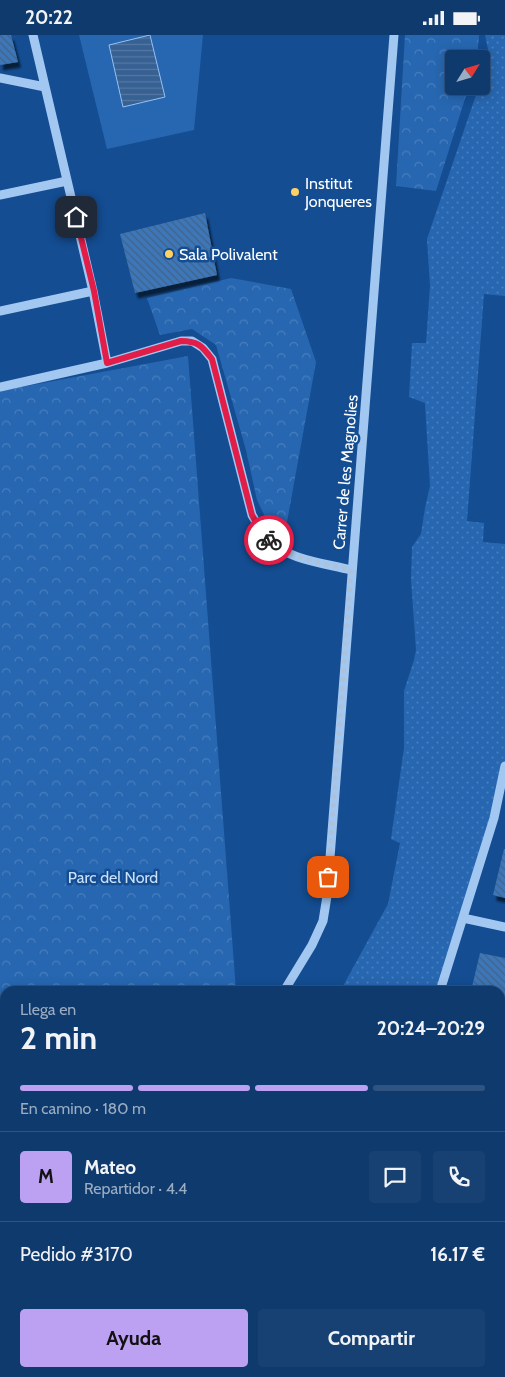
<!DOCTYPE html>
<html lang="es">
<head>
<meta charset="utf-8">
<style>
  :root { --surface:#0f3a6e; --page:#184173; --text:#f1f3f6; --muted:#9badc2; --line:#2f5481; --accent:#bca0f2 }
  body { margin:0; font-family:Cabin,sans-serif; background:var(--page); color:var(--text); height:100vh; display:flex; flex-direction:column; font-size:19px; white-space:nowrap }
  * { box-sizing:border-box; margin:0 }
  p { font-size:16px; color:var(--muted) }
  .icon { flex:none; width:28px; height:28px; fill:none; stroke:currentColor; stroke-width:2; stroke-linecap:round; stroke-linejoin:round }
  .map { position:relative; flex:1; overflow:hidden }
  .sheet { position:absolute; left:0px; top:951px; width:505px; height:391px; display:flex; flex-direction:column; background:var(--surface); border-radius:15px 15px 0 0; box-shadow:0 2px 12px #0003,0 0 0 1px var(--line) }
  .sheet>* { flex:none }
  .needle { width:32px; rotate:53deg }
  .controls { position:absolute; left:445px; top:15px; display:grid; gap:10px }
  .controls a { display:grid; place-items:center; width:45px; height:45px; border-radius:5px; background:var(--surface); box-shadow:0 2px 12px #0003,0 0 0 1px var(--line); font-size:25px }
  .pin { position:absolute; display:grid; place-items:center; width:42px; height:42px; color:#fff; margin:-21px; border-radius:10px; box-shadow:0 2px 8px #0006 }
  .courier { position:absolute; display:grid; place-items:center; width:50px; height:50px; margin:-25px; border:4px solid #e11d48; border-radius:50%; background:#fff; color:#222; box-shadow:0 1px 6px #0007 }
  .summary em { font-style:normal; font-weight:700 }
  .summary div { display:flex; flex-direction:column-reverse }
  .summary { display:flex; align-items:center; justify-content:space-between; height:85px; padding:0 20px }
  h1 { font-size:32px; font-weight:700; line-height:38px }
  .bar { display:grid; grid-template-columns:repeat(4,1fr); gap:8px 5px; align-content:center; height:60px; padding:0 20px }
  .bar i { height:6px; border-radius:4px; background:var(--line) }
  .bar .on { background:var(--accent) }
  .bar p { grid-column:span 4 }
  .line { display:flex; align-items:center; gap:12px; padding:0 20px; border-top:1px solid var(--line) }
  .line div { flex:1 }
  .round { display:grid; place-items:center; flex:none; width:52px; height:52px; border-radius:5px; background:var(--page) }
  .button { display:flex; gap:10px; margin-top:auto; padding:10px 20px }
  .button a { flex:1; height:58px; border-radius:5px; background:var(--accent); color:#111; font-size:20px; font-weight:700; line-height:58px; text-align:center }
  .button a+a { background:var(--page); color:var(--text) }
  .status { display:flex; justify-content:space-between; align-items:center; height:35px; padding:0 25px; background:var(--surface); direction:ltr }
  .status svg { height:14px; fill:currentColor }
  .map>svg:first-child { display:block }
  .grass { fill:url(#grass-dots) }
  .forest { fill:url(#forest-crowns) }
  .pitch { fill:#2767b1 }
  .water { fill:url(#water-rules); stroke:#94c2f4 }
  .building { fill:url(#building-back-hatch); filter:url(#shadow) }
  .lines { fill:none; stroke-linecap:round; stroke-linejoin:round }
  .minor { stroke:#a2c7f1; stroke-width:9 }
  .done { stroke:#adc1d9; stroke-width:5; stroke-dasharray:0 9 }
  .route { stroke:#e11d48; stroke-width:6 }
  .poi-dot { fill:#ffd062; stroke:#144d92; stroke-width:2 }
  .labels { text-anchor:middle; stroke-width:5; stroke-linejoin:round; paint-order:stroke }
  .poi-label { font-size:16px; fill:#fff; stroke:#144d92; text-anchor:start }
  .street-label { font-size:16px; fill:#fff; stroke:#144d92 }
  .park-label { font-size:16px; fill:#c9e1fc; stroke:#144d92 }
</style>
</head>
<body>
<div class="status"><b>20:22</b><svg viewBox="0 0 49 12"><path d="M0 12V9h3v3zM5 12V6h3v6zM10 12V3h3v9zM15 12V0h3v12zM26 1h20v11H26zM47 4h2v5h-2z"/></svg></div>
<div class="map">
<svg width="505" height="1342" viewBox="0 0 505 1342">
  <defs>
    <pattern id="grass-dots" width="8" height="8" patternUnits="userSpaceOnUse" patternTransform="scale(1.25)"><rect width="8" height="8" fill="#2767b1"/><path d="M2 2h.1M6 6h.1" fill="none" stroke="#477ebd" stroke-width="1.8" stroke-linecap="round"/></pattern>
    <pattern id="forest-crowns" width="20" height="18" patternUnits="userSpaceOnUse" patternTransform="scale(1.25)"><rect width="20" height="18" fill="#2767b1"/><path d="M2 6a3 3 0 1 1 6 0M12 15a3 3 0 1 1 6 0" fill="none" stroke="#477ebd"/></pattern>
    <pattern id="water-rules" width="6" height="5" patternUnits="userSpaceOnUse" patternTransform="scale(1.25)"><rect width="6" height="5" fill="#376093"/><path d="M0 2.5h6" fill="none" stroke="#5578a3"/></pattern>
    <pattern id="building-back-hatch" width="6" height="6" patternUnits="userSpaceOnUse" patternTransform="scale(1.25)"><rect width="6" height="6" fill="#3d77ba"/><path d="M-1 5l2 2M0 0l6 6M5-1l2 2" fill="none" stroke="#446283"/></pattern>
    <filter id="shadow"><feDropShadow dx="3" dy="5.5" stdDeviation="1" flood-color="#0009"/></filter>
  </defs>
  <rect width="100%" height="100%" fill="#144d92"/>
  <path class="grass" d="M 485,0 L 505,0 L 505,261 L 484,259 L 467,486 L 484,488 L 483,507 L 505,509 L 505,731 L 440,956 L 350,956 L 343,951 L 388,869 L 400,808 L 391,804 L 404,713 L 404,656 L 414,625 L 416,615 L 411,544 L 412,512 L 421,499 L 425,473 L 430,451 L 425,368 L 409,362 L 412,308 L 426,308 L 430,251 L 427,204 L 479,51 L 481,51 L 481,43 L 489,19 Z
    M 500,1326 L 505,1335 L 505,1342 L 352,1342 L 353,1338 L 500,1338 Z"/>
  <path class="forest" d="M 405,0 L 479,0 L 477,24 L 454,24 L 454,51 L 469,51 L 436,156 L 396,151 Z
    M 231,243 L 291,254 L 316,327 L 285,498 L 272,496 L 257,465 L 246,415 L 216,310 L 192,294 L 160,300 L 147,263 Z
    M 188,321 L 236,956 L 5,956 L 5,1338 L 165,1338 L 166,1342 L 0,1342 L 0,356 Z"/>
  <path class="pitch" d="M 79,0 L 203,0 L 194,95 L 107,114 Z"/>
  <path class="water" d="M 150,0 L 165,62 L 123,72 L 109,10 Z"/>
  <path class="building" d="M 0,0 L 11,0 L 18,27 L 0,30 Z
    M 205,178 L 217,240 L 135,258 L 120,199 Z
    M 504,814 L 505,814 L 505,863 L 493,860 Z
    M 480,918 L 505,923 L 505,961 L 500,959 L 500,956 L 487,956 L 472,952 Z
    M 500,1002 L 505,1003 L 505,1161 L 500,1159 Z"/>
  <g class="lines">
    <path class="minor" d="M 33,0 L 93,256 L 107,328
      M 0,43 L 45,52
      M 0,160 L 67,146
      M 0,276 L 93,256
      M 0,352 L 107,328 L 181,306 L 192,306 L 203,313 L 212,324 L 252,480 C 257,488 261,497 267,504 C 288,525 324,528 351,535
      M 463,883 L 505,892
      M 284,956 L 312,910 L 323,886 L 327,861 L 394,0
      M 440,956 L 494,783 L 505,731
      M 0,1093 L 5,1091
      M 500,1204 L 505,1205
      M 500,1305 L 505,1312
      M 197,1338 L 198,1342
      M 301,1338 L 302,1342
      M 260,1342 L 264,1338"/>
  </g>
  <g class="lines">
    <path class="done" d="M 269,505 C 292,524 323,528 351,535 L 328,842"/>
    <path class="route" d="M 76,182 L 94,256 L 107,328 L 181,306 C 198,306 202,311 212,324 L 252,480 L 261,496 L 269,505"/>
  </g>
  <g class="poi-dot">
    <circle cx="295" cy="157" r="5"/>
    <circle cx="169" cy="219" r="5"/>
  </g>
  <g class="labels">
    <g class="poi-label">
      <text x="305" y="154">Institut<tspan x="305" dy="18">Jonqueres</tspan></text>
      <text x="179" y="225">Sala Polivalent</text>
    </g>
    <g class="street-label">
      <text transform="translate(345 437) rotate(-85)" y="6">Carrer de les Magnolies</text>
    </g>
    <g class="park-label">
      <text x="113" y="848">Parc del Nord</text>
    </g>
  </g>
</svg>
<div class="controls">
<a><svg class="needle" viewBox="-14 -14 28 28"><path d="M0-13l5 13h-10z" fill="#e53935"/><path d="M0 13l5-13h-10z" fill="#9badc2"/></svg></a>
</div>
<div class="pin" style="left:328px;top:842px;background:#ea580c"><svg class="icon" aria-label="bag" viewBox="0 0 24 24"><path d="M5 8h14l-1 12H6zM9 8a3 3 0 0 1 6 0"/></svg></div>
<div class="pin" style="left:76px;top:182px;background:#1f2937"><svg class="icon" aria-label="home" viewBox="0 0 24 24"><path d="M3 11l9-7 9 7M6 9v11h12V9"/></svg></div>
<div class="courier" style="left:269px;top:505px"><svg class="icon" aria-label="bike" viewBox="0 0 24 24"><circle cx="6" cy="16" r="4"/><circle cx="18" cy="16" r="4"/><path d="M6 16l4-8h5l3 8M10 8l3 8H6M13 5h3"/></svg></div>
<section class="sheet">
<div class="summary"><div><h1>2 min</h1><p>Llega en</p></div><em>20:24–20:29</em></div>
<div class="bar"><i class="on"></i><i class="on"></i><i class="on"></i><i></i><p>En camino · 180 m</p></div>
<div class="line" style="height:90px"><b class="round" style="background:var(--accent);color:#111">M</b><div><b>Mateo</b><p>Repartidor · 4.4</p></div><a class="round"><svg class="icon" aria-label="chat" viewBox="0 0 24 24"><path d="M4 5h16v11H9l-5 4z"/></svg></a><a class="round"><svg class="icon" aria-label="phone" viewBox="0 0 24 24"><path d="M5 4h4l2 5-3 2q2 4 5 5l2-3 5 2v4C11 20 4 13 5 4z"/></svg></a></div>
<div class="line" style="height:65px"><div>Pedido #3170</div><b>16.17 €</b></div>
<div class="button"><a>Ayuda</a><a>Compartir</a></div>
</section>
</div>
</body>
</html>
